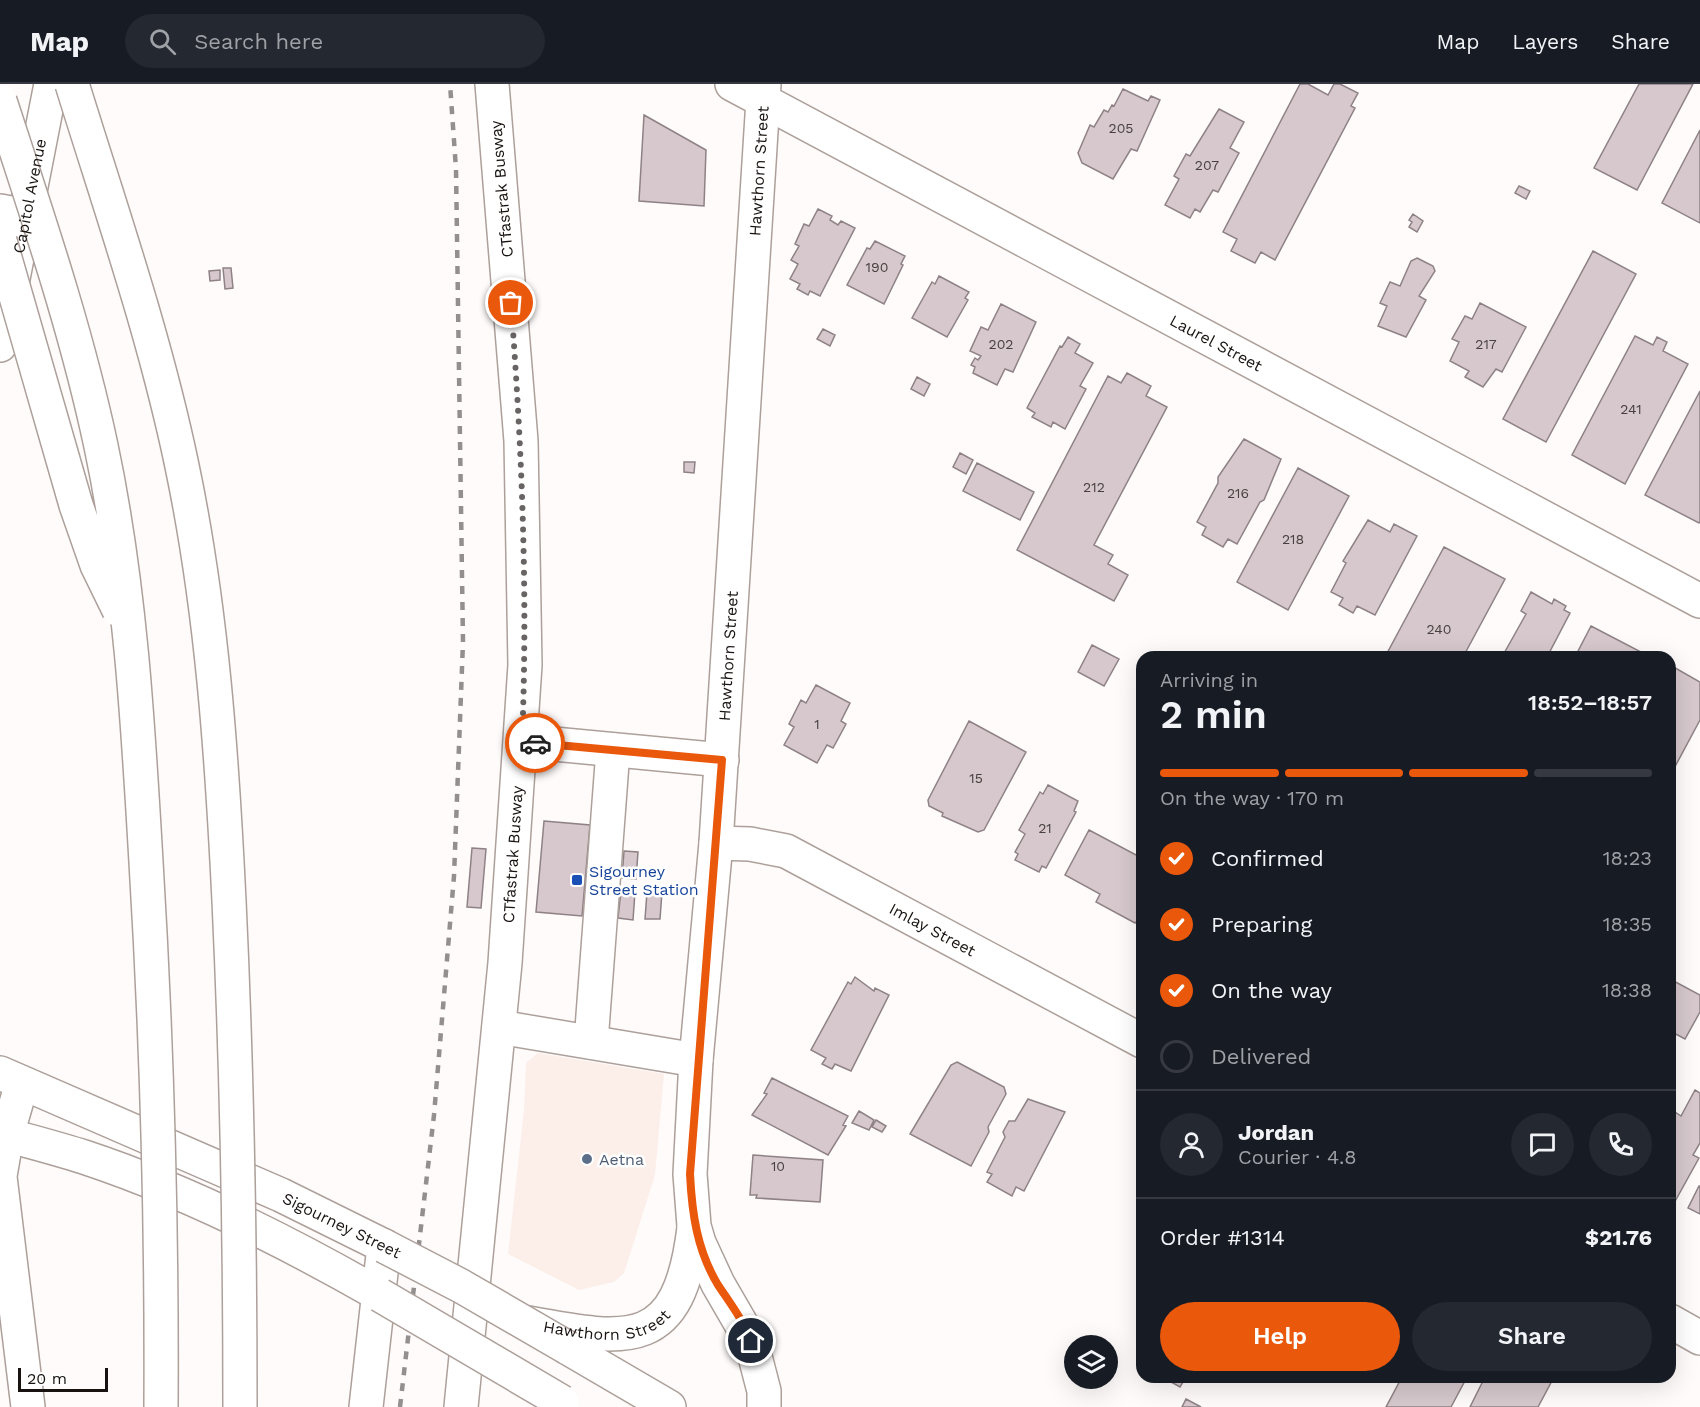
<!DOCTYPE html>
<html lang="en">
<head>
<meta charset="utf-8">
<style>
  :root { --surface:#171b24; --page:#242831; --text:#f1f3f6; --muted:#9ea1a6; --line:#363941; --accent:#ea580c }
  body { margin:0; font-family:"Work Sans",sans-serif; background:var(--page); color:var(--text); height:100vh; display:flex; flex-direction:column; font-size:22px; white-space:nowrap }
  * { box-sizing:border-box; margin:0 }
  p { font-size:20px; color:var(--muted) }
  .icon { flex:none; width:33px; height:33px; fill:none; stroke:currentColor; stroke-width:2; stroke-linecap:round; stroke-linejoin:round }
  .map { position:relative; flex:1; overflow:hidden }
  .side { position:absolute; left:1136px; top:567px; width:540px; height:732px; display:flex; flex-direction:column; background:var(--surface); border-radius:18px; box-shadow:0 6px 24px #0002 }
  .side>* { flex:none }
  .fabs { position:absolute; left:1064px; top:1251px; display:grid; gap:12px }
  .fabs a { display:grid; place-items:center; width:54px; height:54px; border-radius:50%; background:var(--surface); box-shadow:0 6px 24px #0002; font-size:30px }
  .scale { position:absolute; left:18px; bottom:15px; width:90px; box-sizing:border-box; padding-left:6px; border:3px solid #181311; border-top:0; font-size:16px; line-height:21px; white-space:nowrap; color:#181311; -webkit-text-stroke:4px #fff; paint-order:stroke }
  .pin { position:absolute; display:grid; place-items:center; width:51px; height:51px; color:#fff; margin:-26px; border:3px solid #fff; border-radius:50%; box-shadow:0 2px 6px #0007 }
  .courier { position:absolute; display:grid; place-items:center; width:60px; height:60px; margin:-30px; border:4px solid #ea580c; border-radius:50%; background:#fff; color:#222; box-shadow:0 2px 8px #0007 }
  .headline em { font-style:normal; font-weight:600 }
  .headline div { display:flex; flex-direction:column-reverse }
  .headline { display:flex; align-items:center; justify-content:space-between; height:102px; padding:0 24px }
  h1 { font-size:39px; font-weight:600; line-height:45px }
  .bar { display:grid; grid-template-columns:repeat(4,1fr); gap:9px 6px; align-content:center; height:72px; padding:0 24px }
  .bar i { height:8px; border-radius:4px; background:var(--line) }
  .bar .on { background:var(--accent) }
  .bar p { grid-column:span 4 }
  .line { display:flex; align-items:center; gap:15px; padding:0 24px; border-top:2px solid var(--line) }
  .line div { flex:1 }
  .round { display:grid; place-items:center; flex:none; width:63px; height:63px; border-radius:32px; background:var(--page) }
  ol { padding:0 24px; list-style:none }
  li { display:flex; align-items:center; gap:18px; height:66px }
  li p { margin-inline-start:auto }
  li .icon { padding:6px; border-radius:50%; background:var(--accent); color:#fff; stroke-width:4 }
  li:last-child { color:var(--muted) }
  li i { width:33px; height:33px; border:3px solid var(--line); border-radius:50% }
  .primary-button { display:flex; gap:12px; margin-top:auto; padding:12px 24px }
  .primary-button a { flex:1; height:69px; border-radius:36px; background:var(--accent); color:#fff; font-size:24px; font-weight:600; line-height:69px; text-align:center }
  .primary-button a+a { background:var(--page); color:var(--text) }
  header { display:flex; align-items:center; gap:36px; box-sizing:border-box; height:84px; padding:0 30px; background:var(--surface); border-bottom:2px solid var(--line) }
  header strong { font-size:28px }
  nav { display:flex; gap:33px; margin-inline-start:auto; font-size:21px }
  .search { width:420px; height:54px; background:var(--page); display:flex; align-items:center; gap:15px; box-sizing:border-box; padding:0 21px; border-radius:33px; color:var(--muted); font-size:22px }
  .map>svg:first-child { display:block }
  .built { fill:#fcefe9 }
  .building { fill:#d6c8cd; stroke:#8e8286; stroke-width:1.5 }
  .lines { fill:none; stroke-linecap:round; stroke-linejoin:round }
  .minor-casing { stroke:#ada09b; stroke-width:36 }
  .major-casing { stroke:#ada09b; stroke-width:36 }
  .highway-casing { stroke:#ada09b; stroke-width:36 }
  .minor { stroke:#fff; stroke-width:33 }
  .major { stroke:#fff; stroke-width:33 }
  .highway { stroke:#fff; stroke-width:33 }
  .rail { stroke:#938f8e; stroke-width:4.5; stroke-dasharray:8 8; stroke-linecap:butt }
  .major-bridge-casing { stroke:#ada09b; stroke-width:36; stroke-linecap:butt }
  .highway-bridge-casing { stroke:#ada09b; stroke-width:36; stroke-linecap:butt }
  .major-bridge { stroke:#fff; stroke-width:33 }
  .highway-bridge { stroke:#fff; stroke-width:33 }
  .done { stroke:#686463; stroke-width:6; stroke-dasharray:0 10.8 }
  .route { stroke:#ea580c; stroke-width:8 }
  .transit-dot { fill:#1a4fb4; stroke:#fff; stroke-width:2 }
  .service-dot { fill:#5c6f8a; stroke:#fff; stroke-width:2 }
  .labels { text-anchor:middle; stroke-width:5; stroke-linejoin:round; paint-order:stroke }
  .number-label { font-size:14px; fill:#484040 }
  .street-label { font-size:16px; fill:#181311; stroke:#fff }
  .transit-label { font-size:16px; fill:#164399; stroke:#fff; text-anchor:start }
  .service-label { font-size:16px; fill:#4e5e75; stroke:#fff; text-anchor:start }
</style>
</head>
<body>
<header>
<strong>Map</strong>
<div class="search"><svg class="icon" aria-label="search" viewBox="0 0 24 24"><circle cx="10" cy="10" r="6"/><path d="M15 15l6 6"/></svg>Search here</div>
<nav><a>Map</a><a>Layers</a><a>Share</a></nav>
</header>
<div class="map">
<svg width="1700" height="1323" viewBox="0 0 1700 1323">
  <rect width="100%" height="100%" fill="#fefbfa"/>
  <path class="built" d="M 538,969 L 664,990 L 655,1091 L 624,1189 L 614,1198 L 579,1206 L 508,1170 L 524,1026 L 526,979 Z"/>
  <path class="building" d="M 1300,0 L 1308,0 L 1328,11 L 1334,0 L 1340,0 L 1358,9 L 1351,22 L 1355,24 L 1275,176 L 1261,168 L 1255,179 L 1231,167 L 1237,155 L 1223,148 Z
    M 1639,0 L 1693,0 L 1637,106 L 1594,84 Z
    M 1123,5 L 1148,17 L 1151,12 L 1160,16 L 1137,67 L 1131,65 L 1113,95 L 1082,79 L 1078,69 L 1090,41 L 1094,43 L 1104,26 L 1108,28 L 1112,21 L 1114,22 Z
    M 1219,25 L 1244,38 L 1230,64 L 1239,69 L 1218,108 L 1213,106 L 1200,128 L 1195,125 L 1190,134 L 1165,121 L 1179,95 L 1174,92 L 1186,70 L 1190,72 Z
    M 644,31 L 706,66 L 704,122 L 639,117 Z
    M 1700,46 L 1700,139 L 1662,119 Z
    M 1519,102 L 1530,107 L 1526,115 L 1515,109 Z
    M 818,125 L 832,132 L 830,136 L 838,141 L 841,137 L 855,144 L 820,212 L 810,207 L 808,211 L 797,205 L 800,200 L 790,195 L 798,180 L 791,176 L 799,162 L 795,160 L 804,140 L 809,142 Z
    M 1413,130 L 1423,137 L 1417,148 L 1409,143 L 1412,138 L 1409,136 Z
    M 875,157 L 905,172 L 901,180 L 903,181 L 884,220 L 847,201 L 867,164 L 870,165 Z
    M 1593,167 L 1636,190 L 1546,358 L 1503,335 Z
    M 1417,174 L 1433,182 L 1435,187 L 1419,212 L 1426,216 L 1406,253 L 1378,242 L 1387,222 L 1380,219 L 1390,198 L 1400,202 L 1411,177 Z
    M 223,184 L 231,184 L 233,204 L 225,205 Z
    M 220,186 L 220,196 L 210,197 L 209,187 Z
    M 939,192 L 969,208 L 965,214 L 968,216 L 947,253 L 912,234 L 932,198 L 935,200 Z
    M 1480,219 L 1526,243 L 1502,288 L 1496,285 L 1483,303 L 1465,293 L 1469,287 L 1450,277 L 1459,258 L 1452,255 L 1465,232 L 1472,235 Z
    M 1001,220 L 1036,238 L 1013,288 L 1005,285 L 997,301 L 973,289 L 975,283 L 971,281 L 975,274 L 978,276 L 981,272 L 970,267 L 981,243 L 988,246 Z
    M 823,245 L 835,251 L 830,262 L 817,255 Z
    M 1635,252 L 1653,261 L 1657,253 L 1667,258 L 1663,267 L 1688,280 L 1625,400 L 1572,371 Z
    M 1068,253 L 1080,260 L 1075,269 L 1093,279 L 1080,302 L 1086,305 L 1065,345 L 1053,338 L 1051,343 L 1032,333 L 1035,329 L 1027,324 L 1060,262 L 1062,263 Z
    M 1127,289 L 1151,302 L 1146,312 L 1167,323 L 1094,461 L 1113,471 L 1108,480 L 1128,491 L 1114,517 L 1017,466 L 1108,292 L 1121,299 Z
    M 917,293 L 930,300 L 924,312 L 911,305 Z
    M 1700,307 L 1700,437 L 1699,439 L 1645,411 Z
    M 1244,355 L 1281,375 L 1264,416 L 1260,418 L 1237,460 L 1228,455 L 1223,463 L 1202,451 L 1206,443 L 1197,438 L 1218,399 L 1218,393 Z
    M 960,369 L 973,376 L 966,390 L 953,383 Z
    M 684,378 L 695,378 L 694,389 L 684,388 Z
    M 977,379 L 1034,408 L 1020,436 L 963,407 Z
    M 1298,384 L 1349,412 L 1288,526 L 1237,498 Z
    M 1368,436 L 1390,448 L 1394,440 L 1417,452 L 1375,531 L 1357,522 L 1353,529 L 1339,521 L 1343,514 L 1331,508 L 1346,479 L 1343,477 Z
    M 1444,463 L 1505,495 L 1463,573 L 1385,573 Z
    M 1531,508 L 1552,520 L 1554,515 L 1566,522 L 1564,526 L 1570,529 L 1547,573 L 1502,573 L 1526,530 L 1521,527 Z
    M 1591,542 L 1641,568 L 1638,573 L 1575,573 Z
    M 1092,561 L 1119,575 L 1104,602 L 1078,588 Z
    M 1670,581 L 1700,598 L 1700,636 L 1670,692 Z
    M 816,601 L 850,619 L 841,637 L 846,640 L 833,664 L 827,661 L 817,679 L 784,661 L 794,643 L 789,640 L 801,616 L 806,619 Z
    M 969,637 L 1026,668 L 984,746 L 978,748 L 942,732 L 943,729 L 929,722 L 928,716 Z
    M 1048,701 L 1078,717 L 1074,727 L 1076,728 L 1046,784 L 1042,782 L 1039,788 L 1015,776 L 1018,770 L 1015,768 L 1025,750 L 1019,746 L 1040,708 L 1043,710 Z
    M 544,737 L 590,741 L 582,832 L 536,828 Z
    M 1089,746 L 1136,771 L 1142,760 L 1142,832 L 1135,839 L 1096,818 L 1100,810 L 1065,791 Z
    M 472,764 L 486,765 L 481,824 L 467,823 Z
    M 624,767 L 638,768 L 636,795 L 622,794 Z
    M 621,807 L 635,808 L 633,836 L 618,834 Z
    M 647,808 L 662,808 L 660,835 L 645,835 Z
    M 855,893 L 874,907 L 875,904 L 889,911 L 851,987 L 835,980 L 832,985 L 822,980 L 826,974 L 811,966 L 848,898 L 851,900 Z
    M 1670,895 L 1700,911 L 1700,928 L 1685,955 L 1670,947 Z
    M 957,978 L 1004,1003 L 1006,1010 L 988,1043 L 989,1048 L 971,1082 L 910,1050 L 951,981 Z
    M 772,994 L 848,1032 L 843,1041 L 846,1042 L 828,1071 L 752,1031 L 767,1010 L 764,1009 Z
    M 1695,1006 L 1700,1009 L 1700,1059 L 1693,1071 L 1699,1074 L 1673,1121 L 1670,1119 L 1670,1038 L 1675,1028 L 1681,1032 Z
    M 1028,1015 L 1065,1028 L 1024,1107 L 1016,1103 L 1012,1112 L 987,1098 L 992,1090 L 987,1088 L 1005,1053 L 1003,1048 L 1009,1037 L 1015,1037 Z
    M 859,1027 L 874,1036 L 869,1046 L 852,1039 Z
    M 876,1036 L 886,1042 L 882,1048 L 872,1043 Z
    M 753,1071 L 823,1076 L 820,1118 L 756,1114 L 757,1111 L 750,1111 Z
    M 1699,1102 L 1700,1102 L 1700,1130 L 1688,1124 Z
    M 1162,1293 L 1186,1293 L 1180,1303 Z
    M 1402,1293 L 1467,1293 L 1451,1323 L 1386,1323 Z
    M 1485,1293 L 1551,1293 L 1553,1295 L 1538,1323 L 1470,1323 Z
    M 1186,1315 L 1201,1323 L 1182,1323 Z"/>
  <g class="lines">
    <g class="minor-casing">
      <g id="minor">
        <path id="s1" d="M 732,0 L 1700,517"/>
        <path d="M 0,127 L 26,132"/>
        <path d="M 522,657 L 722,676"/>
        <path id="s2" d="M 716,759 L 750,760 L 786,767 L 1142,957"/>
        <path d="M 499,943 L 696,976"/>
        <path d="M 591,958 L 613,666"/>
        <path d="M 1670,1237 L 1700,1254"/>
        <path id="s3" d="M 528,1239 C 631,1258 679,1266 694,1144"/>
        <path id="s4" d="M 461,1323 L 505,879 L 525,581 L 521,357 L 492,0"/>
        <path id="s5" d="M 764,1323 L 764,1307 L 751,1257 L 718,1200 L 699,1159 L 694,1142 L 690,1090 L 696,976 L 716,759 L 764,0"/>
      </g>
    </g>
    <g class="major-casing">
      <g id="major">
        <path id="s6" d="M 0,261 L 51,0"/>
        <path d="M 0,989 L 281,1111 L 384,1162"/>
        <path d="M 0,1049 C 28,1057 56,1064 84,1073 C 187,1107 286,1157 380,1211"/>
        <path d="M 568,1264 L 669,1323"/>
      </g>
    </g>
    <g class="highway-casing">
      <path id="highway" d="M 0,1092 L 7,1051 L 22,999
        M 0,1093 L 28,1323
        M 366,1323 L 384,1162"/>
    </g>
    <use href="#minor" class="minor"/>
    <use href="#major" class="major"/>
    <use href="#highway" class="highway"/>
    <path class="rail" d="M 400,1323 L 434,1031 L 454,792 L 463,558 L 456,85 L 450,0"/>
    <g class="major-bridge-casing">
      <path id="major-bridge" d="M 384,1162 L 461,1202 L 568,1264
        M 380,1211 L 562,1318"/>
    </g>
    <g class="highway-bridge-casing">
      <path id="highway-bridge" d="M 72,0 C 111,126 155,252 182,382 C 212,525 222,672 229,817 C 237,986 240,1154 240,1323
        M 0,17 C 37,131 76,244 101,362 C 130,499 138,638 146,778 C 157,959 162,1141 161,1323
        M 0,157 L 76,421 L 97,481 L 119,526"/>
    </g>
    <use href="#major-bridge" class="major-bridge"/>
    <use href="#highway-bridge" class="highway-bridge"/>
  </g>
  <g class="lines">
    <path class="done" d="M 511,219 C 522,366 528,511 522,657 L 535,659"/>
    <path class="route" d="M 535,659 L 722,676 L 690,1090 C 692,1130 697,1166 718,1201 C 730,1219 743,1236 751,1257"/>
  </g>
  <rect class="transit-dot" x="571" y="790" width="12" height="12" rx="3"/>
  <circle class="service-dot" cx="587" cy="1075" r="6"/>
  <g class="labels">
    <g class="number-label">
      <text x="1121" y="49">205</text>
      <text x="1207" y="86">207</text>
      <text x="877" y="188">190</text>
      <text x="1001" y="265">202</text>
      <text x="1486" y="265">217</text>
      <text x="1631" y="330">241</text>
      <text x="1094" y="408">212</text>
      <text x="1238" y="414">216</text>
      <text x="1293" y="460">218</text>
      <text x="1439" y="550">240</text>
      <text x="817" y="645">1</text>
      <text x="976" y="699">15</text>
      <text x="1045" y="749">21</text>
      <text x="778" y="1087">10</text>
    </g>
    <g class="street-label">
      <text dy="6" stroke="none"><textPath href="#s5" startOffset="1254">Hawthorn Street</textPath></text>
      <text transform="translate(501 105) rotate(-95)" y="6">CTfastrak Busway</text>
      <text dy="6" stroke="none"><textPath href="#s6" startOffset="152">Capitol Avenue</textPath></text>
      <text dy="6" stroke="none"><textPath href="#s1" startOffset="549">Laurel Street</textPath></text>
      <text dy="6" stroke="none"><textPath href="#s5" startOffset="768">Hawthorn Street</textPath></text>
      <text dy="6" stroke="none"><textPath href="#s4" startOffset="555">CTfastrak Busway</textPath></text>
      <text dy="6" stroke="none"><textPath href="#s2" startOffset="237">Imlay Street</textPath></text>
      <text transform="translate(342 1141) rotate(26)" y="6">Sigourney Street</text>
      <text dy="6" stroke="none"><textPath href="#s3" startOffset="81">Hawthorn Street</textPath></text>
    </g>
    <g class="transit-label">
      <text x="589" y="793">Sigourney<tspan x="589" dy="18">Street Station</tspan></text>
    </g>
    <g class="service-label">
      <text x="599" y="1081">Aetna</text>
    </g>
  </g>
</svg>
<div class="fabs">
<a><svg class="icon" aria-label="layers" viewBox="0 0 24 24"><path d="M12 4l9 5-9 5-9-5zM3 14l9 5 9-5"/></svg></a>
</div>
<div class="scale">20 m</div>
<div class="pin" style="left:511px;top:219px;background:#ea580c"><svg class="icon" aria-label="bag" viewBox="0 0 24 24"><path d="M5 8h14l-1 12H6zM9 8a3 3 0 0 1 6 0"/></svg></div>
<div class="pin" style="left:751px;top:1257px;background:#1f2937"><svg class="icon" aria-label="home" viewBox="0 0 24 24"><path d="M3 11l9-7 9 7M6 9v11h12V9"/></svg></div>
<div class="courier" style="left:535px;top:659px"><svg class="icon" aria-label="car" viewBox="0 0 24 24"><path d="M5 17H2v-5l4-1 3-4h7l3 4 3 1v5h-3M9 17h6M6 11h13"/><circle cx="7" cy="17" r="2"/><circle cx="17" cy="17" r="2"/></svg></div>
<section class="side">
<div class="headline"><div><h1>2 min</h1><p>Arriving in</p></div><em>18:52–18:57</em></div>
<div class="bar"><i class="on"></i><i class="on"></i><i class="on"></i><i></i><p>On the way · 170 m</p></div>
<ol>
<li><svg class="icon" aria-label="check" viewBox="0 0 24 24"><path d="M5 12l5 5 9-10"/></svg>Confirmed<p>18:23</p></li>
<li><svg class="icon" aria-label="check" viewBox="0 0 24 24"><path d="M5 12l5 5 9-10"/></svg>Preparing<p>18:35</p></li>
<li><svg class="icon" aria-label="check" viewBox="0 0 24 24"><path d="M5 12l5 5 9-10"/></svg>On the way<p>18:38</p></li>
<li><i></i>Delivered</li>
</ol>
<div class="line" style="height:108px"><a class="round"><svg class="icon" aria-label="person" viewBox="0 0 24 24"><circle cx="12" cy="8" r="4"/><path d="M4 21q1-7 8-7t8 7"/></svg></a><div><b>Jordan</b><p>Courier · 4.8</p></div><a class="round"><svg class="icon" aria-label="chat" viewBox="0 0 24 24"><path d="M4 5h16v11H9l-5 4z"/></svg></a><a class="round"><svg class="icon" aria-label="phone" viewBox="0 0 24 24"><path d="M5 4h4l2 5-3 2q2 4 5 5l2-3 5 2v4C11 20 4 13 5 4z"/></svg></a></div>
<div class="line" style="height:78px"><div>Order #1314</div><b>$21.76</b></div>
<div class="primary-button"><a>Help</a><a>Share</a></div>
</section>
</div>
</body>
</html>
